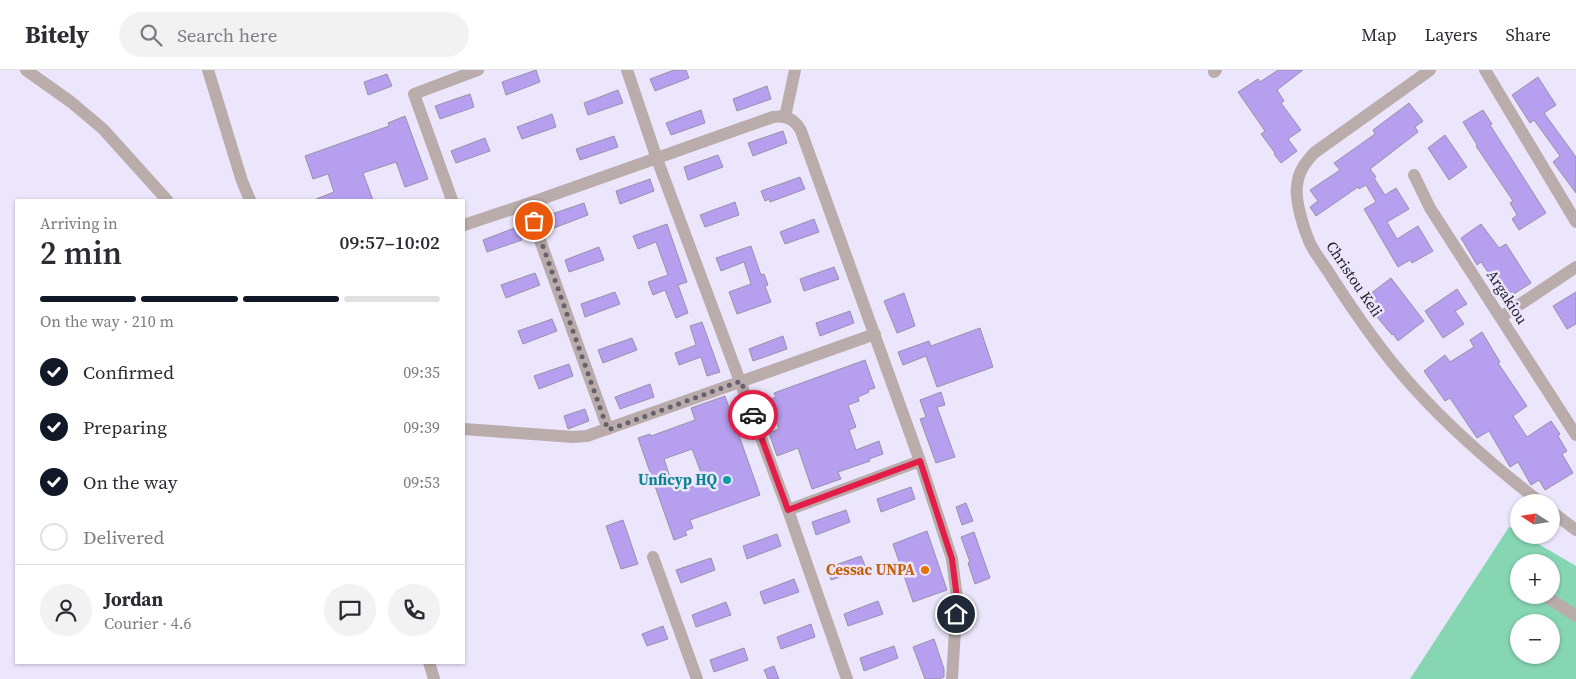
<!DOCTYPE html>
<html lang="en">
<head>
<meta charset="utf-8">
<style>
  :root { --surface:#fff; --page:#f2f2f3; --text:#2b2b33; --muted:#7c7c81; --line:#e1e1e2; --accent:#111827 }
  body { margin:0; font-family:"Source Serif 4",serif; background:var(--page); color:var(--text); height:100vh; display:flex; flex-direction:column; font-size:19px; white-space:nowrap }
  * { box-sizing:border-box; margin:0 }
  p { font-size:16px; color:var(--muted) }
  .icon { flex:none; width:28px; height:28px; fill:none; stroke:currentColor; stroke-width:2; stroke-linecap:round; stroke-linejoin:round }
  .map { position:relative; flex:1; overflow:hidden }
  .details { position:absolute; left:15px; top:129px; width:450px; height:465px; display:flex; flex-direction:column; background:var(--surface); border-radius:0px; box-shadow:0 1px 4px #0004 }
  .details>* { flex:none }
  .needle { width:32px; rotate:282deg }
  .buttons { position:absolute; left:1510px; top:424px; display:grid; gap:10px }
  .buttons a { display:grid; place-items:center; width:50px; height:50px; border-radius:50%; background:var(--surface); box-shadow:0 1px 4px #0004; font-size:25px }
  .pin { position:absolute; display:grid; place-items:center; width:42px; height:42px; color:#fff; margin:-21px; border:2px solid #fff; border-radius:50%; box-shadow:0 1px 5px #0007 }
  .courier { position:absolute; display:grid; place-items:center; width:50px; height:50px; margin:-25px; border:4px solid #e11d48; border-radius:50%; background:#fff; color:#222; box-shadow:0 1px 6px #0007 }
  .headline em { font-style:normal; font-weight:600 }
  .headline div { display:flex; flex-direction:column-reverse }
  .headline { display:flex; align-items:center; justify-content:space-between; height:85px; padding:0 25px }
  h1 { font-size:32px; font-weight:600; line-height:38px }
  .bar { display:grid; grid-template-columns:repeat(4,1fr); gap:8px 5px; align-content:center; height:60px; padding:0 25px }
  .bar i { height:6px; border-radius:4px; background:var(--line) }
  .bar .on { background:var(--accent) }
  .bar p { grid-column:span 4 }
  .line { display:flex; align-items:center; gap:12px; padding:0 25px; border-top:1px solid var(--line) }
  .line div { flex:1 }
  .round { display:grid; place-items:center; flex:none; width:52px; height:52px; border-radius:26px; background:var(--page) }
  ol { padding:0 25px; list-style:none }
  li { display:flex; align-items:center; gap:15px; height:55px }
  li p { margin-inline-start:auto }
  li .icon { padding:5px; border-radius:50%; background:var(--accent); color:#fff; stroke-width:4 }
  li:last-child { color:var(--muted) }
  li i { width:28px; height:28px; border:2px solid var(--line); border-radius:50% }
  header { display:flex; align-items:center; gap:30px; box-sizing:border-box; height:70px; padding:0 25px; background:var(--surface); border-bottom:1px solid var(--line) }
  header strong { font-size:24px }
  nav { display:flex; gap:28px; margin-inline-start:auto; font-size:18px }
  .search { width:350px; height:45px; background:var(--page); display:flex; align-items:center; gap:12px; box-sizing:border-box; padding:0 18px; border-radius:28px; color:var(--muted); font-size:19px }
  .map>svg:first-child { display:block }
  .green { fill:#86d6b3; fill-rule:evenodd }
  .building { fill:#b69fee; stroke:#9891aa; fill-rule:evenodd }
  .lines { fill:none; stroke-linecap:round; stroke-linejoin:round }
  .street { stroke:#baacaa; stroke-width:12 }
  .done { stroke:#656270; stroke-width:5; stroke-dasharray:0 9 }
  .route { stroke:#e11d48; stroke-width:6 }
  .culture-dot { fill:#0f9aa8; stroke:#ebe6fc; stroke-width:2 }
  .food-dot { fill:#e8710a; stroke:#ebe6fc; stroke-width:2 }
  .labels { text-anchor:middle; stroke-width:5; stroke-linejoin:round; paint-order:stroke }
  .street-label { font-size:15px; fill:#1d1b24; stroke:#ebe6fc }
  .culture-label { font-size:15px; font-weight:bold; fill:#0d838f; stroke:#ebe6fc; text-anchor:end }
  .food-label { font-size:15px; font-weight:bold; fill:#c56008; stroke:#ebe6fc; text-anchor:end }
</style>
</head>
<body>
<header>
<strong>Bitely</strong>
<div class="search"><svg class="icon" aria-label="search" viewBox="0 0 24 24"><circle cx="10" cy="10" r="6"/><path d="M15 15l6 6"/></svg>Search here</div>
<nav><a>Map</a><a>Layers</a><a>Share</a></nav>
</header>
<div class="map">
<svg width="1576" height="609" viewBox="0 0 1576 609">
  <rect width="100%" height="100%" fill="#ebe6fc"/>
  <path class="green" d="M 1509,457 L 1519,462 L 1519,465 L 1523,465 L 1576,496 L 1576,609 L 1410,609 ZM 1519,492 L 1551,492 L 1551,525 L 1519,525 ZM 1519,552 L 1551,552 L 1551,585 L 1519,585 Z"/>
  <path class="building" d="M 536,0 L 540,12 L 506,25 L 502,12 Z
    M 674,0 L 686,0 L 689,8 L 655,21 L 650,9 Z
    M 1278,0 L 1303,0 L 1277,20 L 1284,31 L 1281,33 L 1301,60 L 1288,69 L 1297,81 L 1281,93 L 1274,84 L 1275,83 L 1261,64 L 1265,61 L 1238,22 L 1258,9 L 1260,12 Z
    M 387,4 L 392,16 L 368,25 L 364,12 Z
    M 1538,7 L 1556,35 L 1544,43 L 1576,87 L 1576,123 L 1553,92 L 1560,86 L 1534,50 L 1530,53 L 1512,25 Z
    M 767,16 L 771,29 L 737,41 L 733,29 Z
    M 618,20 L 623,33 L 588,45 L 584,33 Z
    M 470,24 L 474,37 L 440,49 L 435,36 Z
    M 1409,33 L 1423,51 L 1415,57 L 1418,62 L 1370,99 L 1376,107 L 1374,108 L 1385,125 L 1396,118 L 1409,139 L 1387,152 L 1397,169 L 1418,156 L 1433,181 L 1412,193 L 1410,190 L 1398,197 L 1364,139 L 1376,132 L 1366,115 L 1359,119 L 1358,117 L 1316,146 L 1310,137 L 1318,131 L 1310,120 L 1340,100 L 1334,93 L 1375,64 L 1373,60 Z
    M 701,40 L 705,53 L 671,65 L 666,53 Z
    M 1483,40 L 1492,54 L 1490,55 L 1546,143 L 1519,160 L 1512,149 L 1517,145 L 1510,133 L 1513,131 L 1476,76 L 1477,75 L 1463,52 Z
    M 552,44 L 556,57 L 522,69 L 517,57 Z
    M 405,46 L 428,109 L 405,117 L 396,92 L 363,103 L 373,130 L 317,130 L 316,129 L 334,122 L 328,104 L 313,109 L 305,86 L 389,56 L 388,53 Z
    M 783,61 L 787,73 L 753,86 L 748,73 Z
    M 1445,65 L 1467,97 L 1449,110 L 1428,78 Z
    M 614,66 L 618,77 L 580,90 L 576,79 Z
    M 485,68 L 490,81 L 456,93 L 451,81 Z
    M 718,85 L 723,97 L 688,110 L 684,97 Z
    M 800,107 L 805,119 L 770,132 L 769,129 L 765,131 L 761,121 Z
    M 650,109 L 654,121 L 620,134 L 616,121 Z
    M 735,132 L 739,145 L 705,157 L 700,145 Z
    M 584,133 L 588,145 L 554,158 L 549,145 Z
    M 814,149 L 819,162 L 785,174 L 780,162 Z
    M 667,154 L 687,212 L 678,215 L 688,243 L 676,248 L 665,220 L 653,225 L 648,212 L 668,205 L 656,172 L 638,179 L 633,166 Z
    M 1481,154 L 1499,178 L 1506,174 L 1531,213 L 1506,229 L 1481,192 L 1477,195 L 1461,168 Z
    M 517,157 L 522,170 L 487,182 L 483,170 Z
    M 751,176 L 761,205 L 764,204 L 768,215 L 765,216 L 771,232 L 737,244 L 729,222 L 751,214 L 744,192 L 721,201 L 716,188 Z
    M 599,177 L 604,190 L 569,202 L 565,190 Z
    M 834,197 L 839,209 L 804,221 L 800,209 Z
    M 535,203 L 540,215 L 506,228 L 501,215 Z
    M 1391,208 L 1424,251 L 1398,271 L 1393,264 L 1392,265 L 1377,247 L 1375,248 L 1361,231 Z
    M 1457,219 L 1467,234 L 1455,241 L 1464,254 L 1443,268 L 1425,241 Z
    M 615,222 L 620,234 L 585,247 L 581,234 Z
    M 1576,222 L 1576,254 L 1567,259 L 1553,236 Z
    M 904,223 L 915,256 L 897,263 L 884,231 Z
    M 850,241 L 854,253 L 820,266 L 816,253 Z
    M 552,249 L 557,261 L 523,274 L 518,261 Z
    M 702,252 L 720,302 L 707,306 L 701,287 L 679,295 L 675,283 L 696,275 L 690,256 Z
    M 980,258 L 993,297 L 937,317 L 926,286 L 903,295 L 898,282 L 929,271 L 931,276 Z
    M 1482,262 L 1500,292 L 1498,293 L 1527,336 L 1513,346 L 1527,367 L 1551,351 L 1560,364 L 1558,366 L 1567,381 L 1562,384 L 1573,403 L 1545,420 L 1539,410 L 1531,415 L 1518,392 L 1510,397 L 1489,361 L 1477,368 L 1450,328 L 1445,331 L 1424,301 L 1445,285 L 1450,292 L 1474,277 L 1470,270 Z
    M 783,266 L 787,279 L 753,291 L 749,279 Z
    M 632,268 L 637,280 L 603,293 L 598,280 Z
    M 865,290 L 875,318 L 868,320 L 869,322 L 858,327 L 859,331 L 848,335 L 856,357 L 849,360 L 856,380 L 879,371 L 883,384 L 869,389 L 870,391 L 838,402 L 841,409 L 812,419 L 798,378 L 777,386 L 769,363 L 779,359 L 768,330 L 776,327 L 774,323 Z
    M 569,294 L 573,306 L 539,319 L 534,306 Z
    M 650,314 L 654,327 L 620,339 L 615,327 Z
    M 941,322 L 945,335 L 937,337 L 955,387 L 936,393 L 920,349 L 926,347 L 920,330 Z
    M 725,326 L 760,425 L 690,450 L 693,458 L 685,461 L 687,465 L 674,470 L 638,368 L 650,364 L 651,366 L 695,350 L 691,338 ZM 692,379 L 702,405 L 697,407 L 700,414 L 675,422 L 664,389 Z
    M 585,339 L 589,351 L 568,359 L 564,346 Z
    M 911,417 L 915,429 L 881,442 L 877,429 Z
    M 966,433 L 973,451 L 962,455 L 956,437 Z
    M 846,440 L 850,452 L 816,465 L 812,452 Z
    M 623,450 L 638,494 L 621,499 L 606,456 Z
    M 927,461 L 947,520 L 913,532 L 893,474 Z
    M 974,462 L 990,508 L 975,514 L 968,493 L 970,492 L 961,467 Z
    M 777,464 L 781,476 L 747,489 L 743,476 Z
    M 861,486 L 866,498 L 831,510 L 827,498 Z
    M 711,488 L 715,500 L 681,513 L 676,500 Z
    M 794,509 L 799,522 L 764,534 L 760,522 Z
    M 878,531 L 883,544 L 848,556 L 844,544 Z
    M 726,532 L 731,545 L 696,557 L 692,545 Z
    M 811,554 L 815,567 L 781,579 L 777,567 Z
    M 663,556 L 668,569 L 647,576 L 642,564 Z
    M 934,569 L 944,599 L 944,607 L 939,609 L 925,609 L 913,577 Z
    M 894,576 L 898,588 L 864,601 L 860,588 Z
    M 744,578 L 748,590 L 714,602 L 710,590 Z
    M 774,596 L 779,609 L 768,609 L 764,600 Z"/>
  <g class="lines">
    <path class="street" d="M 26,0 L 71,32 L 103,59 L 167,130
      M 208,0 L 242,111 L 250,130
      M 627,0 L 657,89 L 788,440 L 847,609
      M 1430,0 L 1314,83 C 1305,93 1298,102 1297,116 C 1295,130 1303,157 1309,171 C 1314,183 1324,194 1331,206 C 1356,245 1383,284 1414,318 C 1452,360 1496,398 1540,432
      M 1485,0 L 1576,152
      M 1214,2 L 1216,0
      M 785,47 L 795,0
      M 1414,105 L 1430,138 L 1576,365
      M 452,130 L 414,24 L 478,0
      M 527,134 L 608,359
      M 464,155 L 527,134 L 773,47 C 786,45 795,49 801,61 L 920,391 L 952,489 L 957,528 L 952,609
      M 1501,247 L 1576,197
      M 464,359 L 573,367 L 587,366 L 875,264
      M 788,440 L 920,391
      M 1551,441 L 1576,460
      M 653,487 L 697,609
      M 1544,525 L 1576,546
      M 429,592 L 434,609"/>
  </g>
  <g class="lines">
    <path class="done" d="M 534,151 L 608,360 L 741,311 L 753,345"/>
    <path class="route" d="M 753,345 L 788,440 L 920,391 L 952,489 L 957,528 L 956,544"/>
  </g>
  <circle class="culture-dot" cx="727" cy="410" r="5"/>
  <circle class="food-dot" cx="925" cy="500" r="5"/>
  <g class="labels">
    <g class="street-label">
      <text transform="translate(1354 209) rotate(56)" y="5">Christou Keli</text>
      <text transform="translate(1507 227) rotate(57)" y="5">Argakiou</text>
    </g>
    <g class="culture-label">
      <text x="717" y="415">Unficyp HQ</text>
    </g>
    <g class="food-label">
      <text x="915" y="505">Cessac UNPA</text>
    </g>
  </g>
</svg>
<div class="buttons">
<a><svg class="needle" viewBox="-14 -14 28 28"><path d="M0-13l5 13h-10z" fill="#e53935"/><path d="M0 13l5-13h-10z" fill="#7c7c81"/></svg></a>
<a>+</a>
<a>−</a>
</div>
<div class="pin" style="left:534px;top:151px;background:#ea580c"><svg class="icon" aria-label="bag" viewBox="0 0 24 24"><path d="M5 8h14l-1 12H6zM9 8a3 3 0 0 1 6 0"/></svg></div>
<div class="pin" style="left:956px;top:544px;background:#1f2937"><svg class="icon" aria-label="home" viewBox="0 0 24 24"><path d="M3 11l9-7 9 7M6 9v11h12V9"/></svg></div>
<div class="courier" style="left:753px;top:345px"><svg class="icon" aria-label="car" viewBox="0 0 24 24"><path d="M5 17H2v-5l4-1 3-4h7l3 4 3 1v5h-3M9 17h6M6 11h13"/><circle cx="7" cy="17" r="2"/><circle cx="17" cy="17" r="2"/></svg></div>
<section class="details">
<div class="headline"><div><h1>2 min</h1><p>Arriving in</p></div><em>09:57–10:02</em></div>
<div class="bar"><i class="on"></i><i class="on"></i><i class="on"></i><i></i><p>On the way · 210 m</p></div>
<ol>
<li><svg class="icon" aria-label="check" viewBox="0 0 24 24"><path d="M5 12l5 5 9-10"/></svg>Confirmed<p>09:35</p></li>
<li><svg class="icon" aria-label="check" viewBox="0 0 24 24"><path d="M5 12l5 5 9-10"/></svg>Preparing<p>09:39</p></li>
<li><svg class="icon" aria-label="check" viewBox="0 0 24 24"><path d="M5 12l5 5 9-10"/></svg>On the way<p>09:53</p></li>
<li><i></i>Delivered</li>
</ol>
<div class="line" style="height:90px"><a class="round"><svg class="icon" aria-label="person" viewBox="0 0 24 24"><circle cx="12" cy="8" r="4"/><path d="M4 21q1-7 8-7t8 7"/></svg></a><div><b>Jordan</b><p>Courier · 4.6</p></div><a class="round"><svg class="icon" aria-label="chat" viewBox="0 0 24 24"><path d="M4 5h16v11H9l-5 4z"/></svg></a><a class="round"><svg class="icon" aria-label="phone" viewBox="0 0 24 24"><path d="M5 4h4l2 5-3 2q2 4 5 5l2-3 5 2v4C11 20 4 13 5 4z"/></svg></a></div>
</section>
</div>
</body>
</html>
